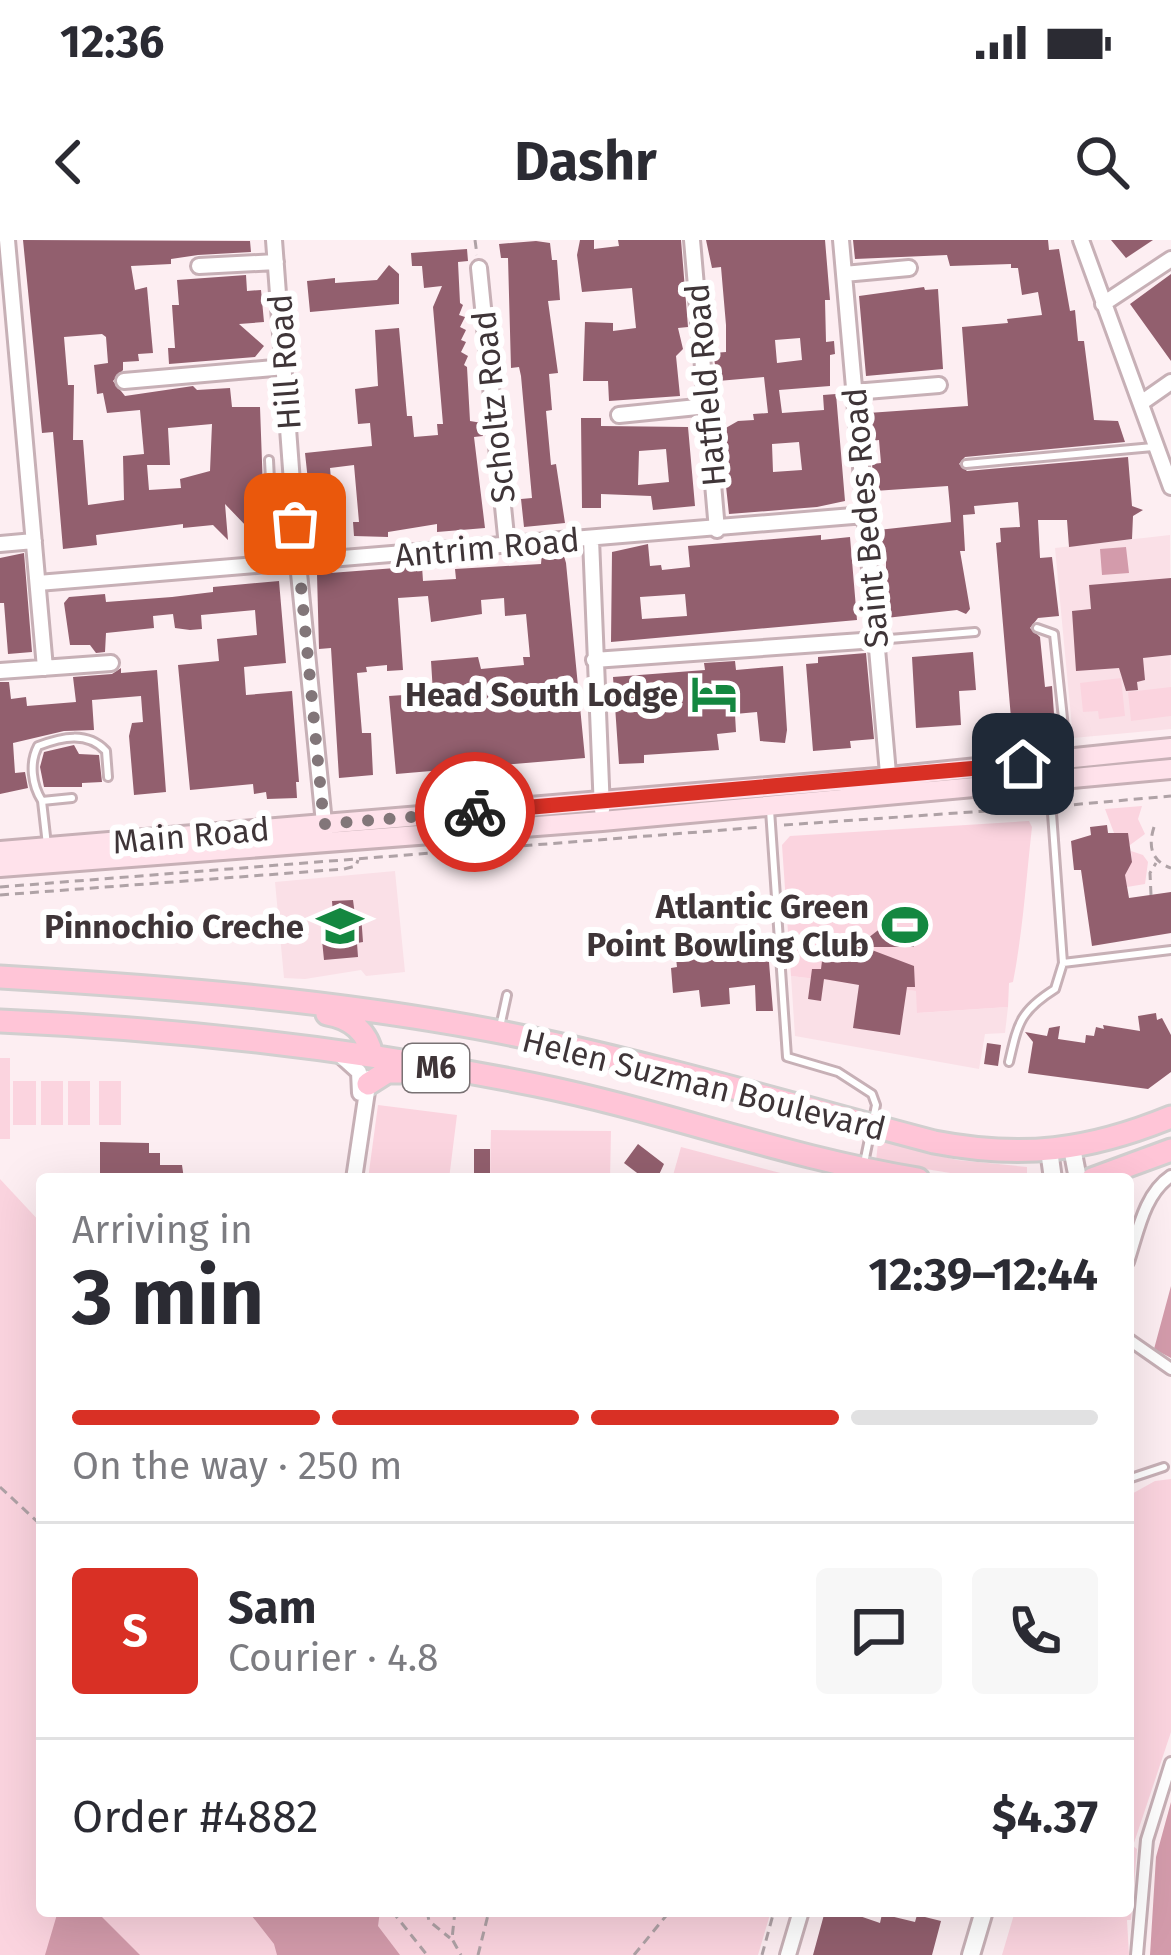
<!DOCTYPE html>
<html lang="en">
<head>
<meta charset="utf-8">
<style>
  :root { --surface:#fff; --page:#f7f7f7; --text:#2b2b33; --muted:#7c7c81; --line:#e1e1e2; --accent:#d93025 }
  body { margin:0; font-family:"Fira Sans",sans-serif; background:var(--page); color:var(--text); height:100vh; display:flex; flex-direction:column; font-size:45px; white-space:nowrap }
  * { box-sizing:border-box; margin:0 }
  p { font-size:39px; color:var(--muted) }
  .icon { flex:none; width:66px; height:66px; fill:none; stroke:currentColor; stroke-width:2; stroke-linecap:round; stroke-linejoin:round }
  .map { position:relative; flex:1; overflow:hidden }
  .sheet { position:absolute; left:36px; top:933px; width:1098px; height:744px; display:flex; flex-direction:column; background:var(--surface); border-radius:12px; box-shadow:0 12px 48px #0002 }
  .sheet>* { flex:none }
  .pin { position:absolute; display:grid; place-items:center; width:102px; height:102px; color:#fff; margin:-51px; border-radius:24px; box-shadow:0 6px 18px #0006 }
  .courier { position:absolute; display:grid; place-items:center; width:120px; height:120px; margin:-60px; border:9px solid #d93025; border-radius:50%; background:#fff; color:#222; box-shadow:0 3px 15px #0007 }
  .overview em { font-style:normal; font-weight:700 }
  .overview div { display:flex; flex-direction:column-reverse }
  .overview { display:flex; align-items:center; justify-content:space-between; height:204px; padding:0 36px }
  h1 { font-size:78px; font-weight:700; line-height:90px }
  .bar { display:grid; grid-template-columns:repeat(4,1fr); gap:18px 12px; align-content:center; height:144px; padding:0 36px }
  .bar i { height:15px; border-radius:9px; background:var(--line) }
  .bar .selected { background:var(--accent) }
  .bar p { grid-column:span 4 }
  .line { display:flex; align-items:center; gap:30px; padding:0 36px; border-top:3px solid var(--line) }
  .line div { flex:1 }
  .round { display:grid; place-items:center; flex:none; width:126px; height:126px; border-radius:12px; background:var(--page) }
  .status { display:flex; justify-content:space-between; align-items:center; height:84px; padding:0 60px; background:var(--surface); direction:ltr }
  .status svg { height:33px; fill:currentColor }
  header { display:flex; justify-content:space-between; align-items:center; height:156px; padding:0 36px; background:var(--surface); font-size:54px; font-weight:700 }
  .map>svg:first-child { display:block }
  .built { fill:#fae0e7 }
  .green { fill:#fbd4df }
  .water { fill:#d39bab }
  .building { fill:#925f6e; fill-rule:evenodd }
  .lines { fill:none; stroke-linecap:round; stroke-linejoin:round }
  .service-casing { stroke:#c7b0b6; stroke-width:12 }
  .pedestrian-casing { stroke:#c7b0b6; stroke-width:16 }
  .minor-casing { stroke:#c7b0b6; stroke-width:20 }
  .tertiary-casing { stroke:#c7b0b6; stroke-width:22 }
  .secondary-casing { stroke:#c7b0b6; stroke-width:24 }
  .primary-casing { stroke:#d1cfcf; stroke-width:27 }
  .path { stroke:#afa2a6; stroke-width:3; stroke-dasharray:9 6; stroke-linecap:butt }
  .service { stroke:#fff; stroke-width:6 }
  .pedestrian { stroke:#fff; stroke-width:10 }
  .minor { stroke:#fff; stroke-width:14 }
  .tertiary { stroke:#fff; stroke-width:16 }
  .secondary { stroke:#ffe2eb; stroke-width:18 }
  .primary { stroke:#ffc5d7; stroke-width:21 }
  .done { stroke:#827679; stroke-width:12; stroke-dasharray:0 21.6 }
  .route { stroke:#d93025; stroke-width:15 }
  .labels { text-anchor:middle; stroke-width:12; stroke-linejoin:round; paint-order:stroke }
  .shield { fill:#fff; stroke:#797274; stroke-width:3 }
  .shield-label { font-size:30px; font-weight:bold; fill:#3f3538 }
  .street-label { font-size:33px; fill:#3f3538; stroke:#fff }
  .poi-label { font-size:33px; font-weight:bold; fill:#3f3538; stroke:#fff; text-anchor:end }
</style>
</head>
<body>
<div class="status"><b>12:36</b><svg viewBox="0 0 49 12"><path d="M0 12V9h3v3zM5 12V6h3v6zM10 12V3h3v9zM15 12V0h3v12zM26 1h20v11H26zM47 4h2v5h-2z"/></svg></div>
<header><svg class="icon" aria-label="back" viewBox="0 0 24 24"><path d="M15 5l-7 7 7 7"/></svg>Dashr<svg class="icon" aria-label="search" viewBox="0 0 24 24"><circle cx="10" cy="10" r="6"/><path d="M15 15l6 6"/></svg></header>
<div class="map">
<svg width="1171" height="1715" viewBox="0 0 1171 1715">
  <rect width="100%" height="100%" fill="#fdeef2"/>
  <path class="built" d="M 1170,295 L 1171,489 L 1073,498 L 1055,308 Z
    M 395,631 L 405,732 L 366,736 L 361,730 L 305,739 L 284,738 L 275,642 Z
    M 791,736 L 917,751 L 918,773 L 1008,767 L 1005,793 L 985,794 L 979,829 L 795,796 Z"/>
  <path class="green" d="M 1121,438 L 1125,476 L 1099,479 L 1098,471 L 1083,472 L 1080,443 Z
    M 1171,447 L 1171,476 L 1131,481 L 1128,452 Z
    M 1142,566 L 1138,579 L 1145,594 L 1130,605 L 1114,593 L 1105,569 Z
    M 1029,581 L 1032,587 C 1026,640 1023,691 1013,742 L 1009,743 L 1008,767 L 917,773 L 916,751 L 791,736 L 782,605 L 790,596 Z
    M 1131,611 L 1143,615 L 1148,622 L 1145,644 L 1127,647 L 1122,624 L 1132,622 Z
    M 0,818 L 10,818 L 10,899 L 0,899 Z
    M 13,841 L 36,841 L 36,885 L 13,885 Z
    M 41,841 L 63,841 L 63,885 L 41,885 Z
    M 68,841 L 90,841 L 90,885 L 68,885 Z
    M 99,841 L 121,841 L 121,885 L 99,885 Z
    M 378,865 L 457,875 L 449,939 L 368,939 Z
    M 491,890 L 611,891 L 610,939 L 490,939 Z
    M 881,901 L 957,920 L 1027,927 L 1027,937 L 969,936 L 876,921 L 878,903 Z
    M 681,907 L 796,937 L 796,939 L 672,939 Z
    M 0,939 L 42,984 L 42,1671 L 771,1671 L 758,1715 L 0,1715 Z
    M 1171,1239 L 1171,1492 L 1133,1606 L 1137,1609 L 1131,1680 L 1127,1680 L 1129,1715 L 1002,1715 L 1015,1671 L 1128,1671 L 1128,1256 L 1155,1241 Z"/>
  <path class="water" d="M 1126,307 L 1129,333 L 1102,335 L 1100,309 Z
    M 1171,1046 L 1171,1118 L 1154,1109 Z
    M 1171,1562 L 1171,1715 L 1150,1715 L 1156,1617 Z
    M 58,1671 L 96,1671 L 140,1715 L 45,1715 Z
    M 248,1671 L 380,1671 L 378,1686 L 400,1715 L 277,1715 L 274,1704 Z"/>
  <path class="building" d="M 23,0 L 250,1 L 251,12 L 198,15 L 171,19 L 171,24 L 131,26 L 135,50 L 147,47 L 153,113 L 138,114 L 139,121 L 123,122 L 123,130 L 113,141 L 125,156 L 193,146 L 197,150 L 230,148 L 232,167 L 260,167 L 264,277 L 252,278 L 248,288 L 225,264 L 228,300 L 213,285 L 183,288 L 183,284 L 96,295 L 97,305 L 63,309 L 53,192 L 42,193 ZM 102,94 L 106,97 L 108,123 L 94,125 L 97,154 L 103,153 L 107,173 L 140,170 L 144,214 L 123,216 L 124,260 L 88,265 L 83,200 L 73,200 L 74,145 L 68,145 L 64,97 ZM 212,184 L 210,231 L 180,239 L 181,248 L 149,250 L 147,225 L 170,225 L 168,188 Z
    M 580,0 L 594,0 L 594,9 L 619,6 L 618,0 L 681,0 L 688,87 L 678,88 L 683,109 L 676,116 L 680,156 L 609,161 L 608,141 L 583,141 L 585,82 L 613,83 L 613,91 L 636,88 L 632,48 L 582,52 L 577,15 Z
    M 706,0 L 825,0 L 830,60 L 825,60 L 826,102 L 834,101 L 835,114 L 830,115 L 830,146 L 779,150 L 782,173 L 824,170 L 823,155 L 836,154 L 845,261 L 817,267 L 729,274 L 721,200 L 725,200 L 724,189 L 738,181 L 754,180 L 753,174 L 768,173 L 764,137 L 718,141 L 713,113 L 726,112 L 726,85 L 721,27 L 712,28 ZM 800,98 L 802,120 L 777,123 L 775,100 ZM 799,202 L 802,230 L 773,232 L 772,204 Z
    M 853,0 L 1048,0 L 1049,10 L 1059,9 L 1070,71 L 1075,70 L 1078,101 L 1084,101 L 1094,180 L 1118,181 L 1125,202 L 965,217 L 959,224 L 967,231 L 1128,217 L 1132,266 L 1143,270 L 1133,276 L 1132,299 L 1069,307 L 1067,280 L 1038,280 L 1040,318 L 1052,317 L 1059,376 L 1038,378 L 1030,388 L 1040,397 L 1045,447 L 1052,446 L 1054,474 L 1011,478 L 996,303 L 1001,302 L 1000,288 L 1020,287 L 1018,262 L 974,266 L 975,274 L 963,275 L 965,311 L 960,311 L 970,369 L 966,374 L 957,370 L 886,378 L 886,318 L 880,318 L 878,290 L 951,282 L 950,267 L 948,246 L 874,251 L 872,224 L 881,223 L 879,200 L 870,201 L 868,173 L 968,166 L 962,87 L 1008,83 L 1007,79 L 1042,75 L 1038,52 L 1022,55 L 1018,28 L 1011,28 L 1011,24 L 950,26 L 947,15 L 855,19 Z
    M 1111,0 L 1153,0 L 1126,18 Z
    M 536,1 L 550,3 L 552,20 L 557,20 L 560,60 L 548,61 L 558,133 L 549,134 L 552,170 L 546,171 L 551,225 L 556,224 L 565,283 L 524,287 L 521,259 L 532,258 L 521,136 L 519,127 L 511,128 L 508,18 L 501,18 L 499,4 Z
    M 467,9 L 468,21 L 458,22 L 460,63 L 463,65 L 459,75 L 465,77 L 460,87 L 466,90 L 461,100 L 466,102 L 461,112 L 468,116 L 464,125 L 467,127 L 470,181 L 482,183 L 483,196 L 474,197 L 485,288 L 437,292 L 437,284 L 388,292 L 388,297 L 354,296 L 353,282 L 359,282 L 354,225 L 330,228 L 336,294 L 314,296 L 305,213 L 372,206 L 370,183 L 358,184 L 355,149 L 378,146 L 375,90 L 399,88 L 407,176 L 412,176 L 414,197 L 438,195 L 437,184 L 443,184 L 433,67 L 442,46 L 424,48 L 422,26 L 412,26 L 411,13 Z
    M 389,25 L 399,34 L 399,64 L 310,72 L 307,41 L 335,38 L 335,43 L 377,40 Z
    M 1171,34 L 1171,121 L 1130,64 Z
    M 246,35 L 247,51 L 261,50 L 264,82 L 239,84 L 264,106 L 255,117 L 169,124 L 168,108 L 175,108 L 172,65 L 179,65 L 177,40 Z
    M 924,47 L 925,50 L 938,49 L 943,129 L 866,136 L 859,56 Z
    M 581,178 L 601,178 L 601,186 L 688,187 L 695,266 L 653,270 L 651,256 L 601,254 L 601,268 L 582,268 ZM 666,209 L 669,242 L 638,245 L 639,211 Z
    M 821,295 L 821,300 L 850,297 L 857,380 L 611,402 L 612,312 L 648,304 L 650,326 L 661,325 L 662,330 L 690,327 L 688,306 ZM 685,354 L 687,376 L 642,379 L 640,357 Z
    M 557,312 L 557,316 L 564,316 L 566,323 L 585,518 L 396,534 L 389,456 L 433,453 L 431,421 L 478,417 L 481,429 L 524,425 L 523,417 L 530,417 L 526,374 L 505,376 L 504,358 L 481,360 L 482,374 L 431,382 L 428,356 L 398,358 L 403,430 L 387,431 L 387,425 L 366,427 L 367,432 L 357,433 L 362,493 L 371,493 L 373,535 L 339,538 L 331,408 L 319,409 L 317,334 L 422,326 L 423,341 L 456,339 L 455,329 L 541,324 L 542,313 Z
    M 24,313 L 32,412 L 8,414 L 4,363 L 0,363 L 0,318 Z
    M 1171,338 L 1171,415 L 1143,418 L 1145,440 L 1137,442 L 1138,450 L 1126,451 L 1119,428 L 1076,431 L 1072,371 L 1091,369 L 1089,345 Z
    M 279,341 L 286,423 L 244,427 L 246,455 L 292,451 L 299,542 L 296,542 L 297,558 L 267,559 L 266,552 L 254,554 L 253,544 L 190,550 L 178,425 L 219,421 L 217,399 L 257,395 L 255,370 L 201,375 L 202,389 L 190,390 L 175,388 L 173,374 L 153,376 L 154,388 L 106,393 L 105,412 L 96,413 L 90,405 L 70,405 L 64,363 L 69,357 L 105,354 L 106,362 L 172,357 L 213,352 L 213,347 Z
    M 973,412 L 976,450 L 959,451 L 961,485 L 916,488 L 912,417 Z
    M 866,413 L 874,499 L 850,501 L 851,508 L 813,511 L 806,424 L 818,423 L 818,417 Z
    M 735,421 L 736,430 L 783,426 L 787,490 L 785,503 L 760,501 L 757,472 L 735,474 L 736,492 L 717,494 L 719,510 L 644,515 L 644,523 L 619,524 L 613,437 L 705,430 L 704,423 Z
    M 121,428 L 121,433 L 157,430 L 166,552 L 134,555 L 129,496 L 132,483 L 143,482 L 141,456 L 92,460 L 94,490 L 64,491 L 13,503 L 15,533 L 25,532 L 28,548 L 0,554 L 0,442 L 9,442 L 11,459 L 26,457 L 27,466 L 76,462 L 73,437 L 112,434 Z
    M 74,505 L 79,514 L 99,515 L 102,542 L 82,543 L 82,547 L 44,547 L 40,527 L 44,512 Z
    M 1107,585 L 1108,593 L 1128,593 L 1132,622 L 1125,635 L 1129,658 L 1171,652 L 1171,693 L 1092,706 L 1081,630 L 1074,630 L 1071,601 L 1091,595 L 1090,587 Z
    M 353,660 L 355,675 L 361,674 L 363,702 L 357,703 L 358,717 L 324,720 L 322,700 L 335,699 L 332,661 Z
    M 886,684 L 912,692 L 914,707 L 864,707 L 914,726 L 915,747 L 907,747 L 900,795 L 853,788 L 859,745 L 824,739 L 821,761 L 808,759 L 812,729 L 821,729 L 822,721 L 834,722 L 844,696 L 851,692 L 868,698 Z
    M 768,710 L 773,771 L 756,771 L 755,745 L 729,748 L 730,764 L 701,767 L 699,750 L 673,753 L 671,728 L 677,727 L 676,718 Z
    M 1156,773 L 1157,780 L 1162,778 L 1171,795 L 1171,832 L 1148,849 L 1028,833 L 1033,802 L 1025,792 L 1047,796 L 1049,788 L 1060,786 L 1058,799 L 1085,803 L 1086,795 L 1094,796 L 1096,787 L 1104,789 L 1103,785 L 1140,791 L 1138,776 Z
    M 987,803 L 1001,805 L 998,826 L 984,824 Z
    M 100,902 L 149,903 L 149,913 L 160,913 L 160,925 L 182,925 L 184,939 L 100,939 Z
    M 638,904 L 664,924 L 657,939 L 645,939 L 624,923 Z
    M 474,909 L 490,909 L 490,939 L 474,939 Z
    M 825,1671 L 845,1671 L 880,1683 L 882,1674 L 915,1682 L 917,1675 L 941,1681 L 932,1715 L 813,1715 Z"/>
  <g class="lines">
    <g class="service-casing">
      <path id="service" d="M 269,220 L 274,321
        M 966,224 L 1153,207
        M 1037,388 L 1054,394 L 1067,516
        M 877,400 L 975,392
        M 72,558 L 42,561 C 32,545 29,523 38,506 C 62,497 87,491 106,511 L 108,537
        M 42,561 L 47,605
        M 770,570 L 787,817 L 838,832 L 872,854 L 876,865 L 864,923
        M 1063,723 L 1171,710
        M 500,787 L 507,755
        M 1009,822 C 1018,783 1020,771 1055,749 L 1063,723 L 1050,546
        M 1128,1239 L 1164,1227"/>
    </g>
    <g class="pedestrian-casing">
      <path id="pedestrian" d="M 1128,1022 C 1138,992 1144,954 1171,936
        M 1128,1099 L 1171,1129
        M 1137,1715 L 1147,1600 L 1171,1523"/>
    </g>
    <g class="minor-casing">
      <path id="minor" d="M 7,0 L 45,428
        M 274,0 L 298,323 L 325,593
        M 692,0 L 717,290
        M 841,0 L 889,545
        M 1081,0 L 1171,247
        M 199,26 L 276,22
        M 479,28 L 507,306
        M 844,34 L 909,28
        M 1103,64 L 1171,19
        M 124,141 L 285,127
        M 854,152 L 939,145
        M 1141,163 L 1171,142
        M 619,175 L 707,166
        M 591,299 L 602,570
        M 0,304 L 34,301
        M 38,343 L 865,275
        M 594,420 L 876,400
        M 0,431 L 111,423
        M 338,813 L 359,832 L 360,853
        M 354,939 L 369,838
        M 788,1715 L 801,1671"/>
    </g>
    <g class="tertiary-casing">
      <path id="tertiary" d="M 1072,908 L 1078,939
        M 1049,910 L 1053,939
        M 971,1715 L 984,1671"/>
    </g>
    <g class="secondary-casing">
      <path id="secondary" d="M 0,611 L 889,537 L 1171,508
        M 0,627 L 602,581 L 1171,529"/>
    </g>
    <g class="primary-casing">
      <path id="primary" d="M 0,737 C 167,747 335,760 500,792 C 646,821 789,864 934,902 C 1022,919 1088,911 1171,877
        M 327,774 C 351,778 368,792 372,816
        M 0,781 C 180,789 359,809 536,845 C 664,871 788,918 918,939
        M 368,844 L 387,832 L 409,832
        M 1092,939 L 1171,910"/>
    </g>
    <path class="path" d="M 475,0 L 477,15
      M 1059,566 L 1171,556
      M 784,585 L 1044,567
      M 1154,587 C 1148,606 1151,621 1171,628
      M 0,647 L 762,587
      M 0,655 L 344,629 L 356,626 L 358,620
      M 1151,655 L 1150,633 L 1156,623
      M 0,1247 L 42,1286
      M 392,1671 L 427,1715
      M 427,1671 L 429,1681 L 450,1698
      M 455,1671 L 452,1699 L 461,1715
      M 478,1715 L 489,1671
      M 634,1715 L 670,1671
      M 762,1715 L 774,1671"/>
    <use href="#service" class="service"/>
    <use href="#pedestrian" class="pedestrian"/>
    <use href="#minor" class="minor"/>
    <use href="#tertiary" class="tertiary"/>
    <use href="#secondary" class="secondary"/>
    <use href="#primary" class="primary"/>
  </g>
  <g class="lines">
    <path class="done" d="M 295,284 L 324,584 L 475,572"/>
    <path class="route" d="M 475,572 L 1023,524"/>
  </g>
  <defs>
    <g id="hotel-bare" transform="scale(3.6)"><path d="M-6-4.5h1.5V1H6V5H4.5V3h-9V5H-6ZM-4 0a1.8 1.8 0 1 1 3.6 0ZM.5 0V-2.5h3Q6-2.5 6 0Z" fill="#148740" stroke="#fff" stroke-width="2.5" paint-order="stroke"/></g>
    <g id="stadium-bare" transform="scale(3.6)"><path d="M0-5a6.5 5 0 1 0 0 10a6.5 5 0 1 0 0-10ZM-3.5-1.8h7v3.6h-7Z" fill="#148740" stroke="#fff" stroke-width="2.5" paint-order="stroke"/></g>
    <g id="school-bare" transform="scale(3.6)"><path d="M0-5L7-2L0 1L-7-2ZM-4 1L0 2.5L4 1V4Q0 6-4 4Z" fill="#148740" stroke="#fff" stroke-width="2.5" paint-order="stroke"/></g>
  </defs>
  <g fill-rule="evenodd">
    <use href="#hotel-bare" x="714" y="454"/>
    <use href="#stadium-bare" x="905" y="685"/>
    <use href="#school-bare" x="340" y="686"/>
  </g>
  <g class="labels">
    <rect class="shield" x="403" y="804" width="66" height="48" rx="9"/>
    <g class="shield-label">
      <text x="436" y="838">M6</text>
    </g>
    <g class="street-label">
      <text transform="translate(284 122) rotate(-94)" y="12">Hill Road</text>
      <text transform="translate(705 145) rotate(-95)" y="12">Hatfield Road</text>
      <text transform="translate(493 167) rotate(-96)" y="12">Scholtz Road</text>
      <text transform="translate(865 278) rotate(-95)" y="12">Saint Bedes Road</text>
      <text transform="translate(487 307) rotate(-5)" y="12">Antrim Road</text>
      <text transform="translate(191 595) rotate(-5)" y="12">Main Road</text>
      <text transform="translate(704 844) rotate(14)" y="12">Helen Suzman Boulevard</text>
    </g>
    <g class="poi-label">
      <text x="678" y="466">Head South Lodge</text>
      <text x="869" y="678">Atlantic Green<tspan x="869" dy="38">Point Bowling Club</tspan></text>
      <text x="304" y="698">Pinnochio Creche</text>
    </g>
  </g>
</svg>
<div class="pin" style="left:295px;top:284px;background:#ea580c"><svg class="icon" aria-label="bag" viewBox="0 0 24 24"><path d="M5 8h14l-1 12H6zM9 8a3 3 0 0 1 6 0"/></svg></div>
<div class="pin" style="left:1023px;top:524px;background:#1f2937"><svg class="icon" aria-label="home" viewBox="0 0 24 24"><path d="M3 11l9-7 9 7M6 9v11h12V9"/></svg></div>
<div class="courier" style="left:475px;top:572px"><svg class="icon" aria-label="bike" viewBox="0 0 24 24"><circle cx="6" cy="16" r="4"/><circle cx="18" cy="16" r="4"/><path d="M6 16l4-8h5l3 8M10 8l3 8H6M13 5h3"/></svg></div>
<section class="sheet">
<div class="overview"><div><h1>3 min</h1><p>Arriving in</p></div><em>12:39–12:44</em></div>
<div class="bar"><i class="selected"></i><i class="selected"></i><i class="selected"></i><i></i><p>On the way · 250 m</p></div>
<div class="line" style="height:216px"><b class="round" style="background:var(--accent);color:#fff">S</b><div><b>Sam</b><p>Courier · 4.8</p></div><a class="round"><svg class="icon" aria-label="chat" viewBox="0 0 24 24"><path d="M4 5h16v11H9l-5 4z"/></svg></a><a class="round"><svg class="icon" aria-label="phone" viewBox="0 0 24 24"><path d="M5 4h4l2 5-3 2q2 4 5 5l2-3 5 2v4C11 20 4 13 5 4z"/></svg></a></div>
<div class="line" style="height:156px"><div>Order #4882</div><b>$4.37</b></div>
</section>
</div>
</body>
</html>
